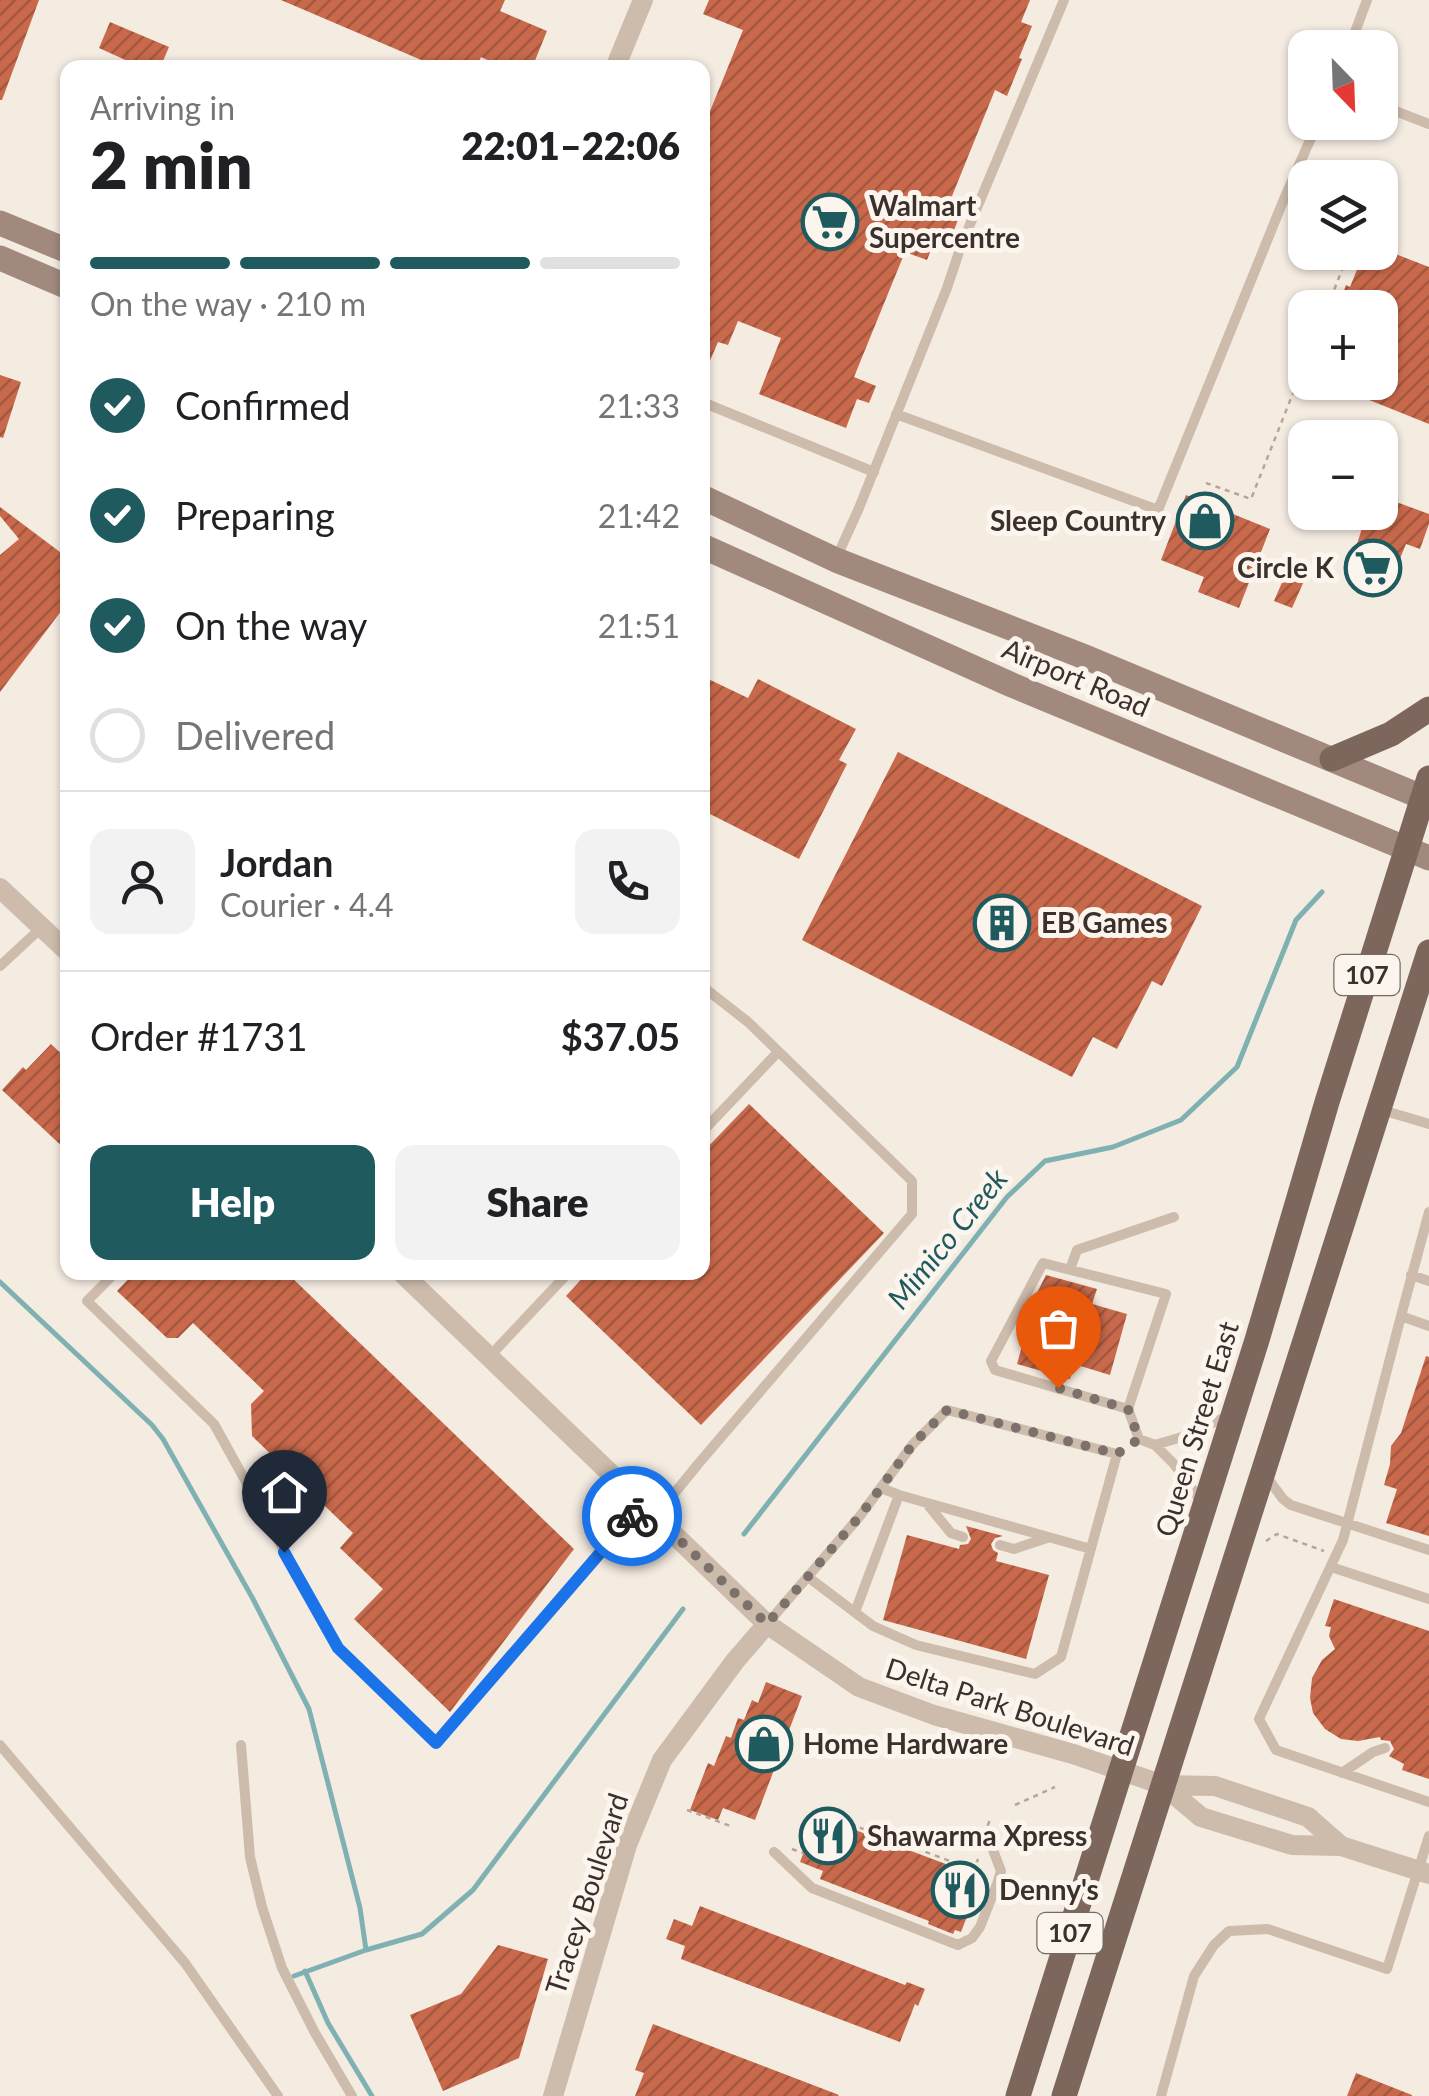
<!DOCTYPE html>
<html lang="en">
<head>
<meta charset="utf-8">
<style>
  :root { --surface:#fff; --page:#f2f2f2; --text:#202124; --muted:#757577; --line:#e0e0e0; --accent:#1f5a5e }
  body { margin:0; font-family:Lato,sans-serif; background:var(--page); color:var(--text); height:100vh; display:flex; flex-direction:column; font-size:38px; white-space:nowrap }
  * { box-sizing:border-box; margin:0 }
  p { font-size:32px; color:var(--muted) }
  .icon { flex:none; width:55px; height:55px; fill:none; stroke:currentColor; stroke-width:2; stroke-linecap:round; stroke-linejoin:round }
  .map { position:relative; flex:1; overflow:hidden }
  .drawer { position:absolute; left:60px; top:60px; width:650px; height:1220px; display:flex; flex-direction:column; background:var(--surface); border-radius:20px; box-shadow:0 2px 8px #0004 }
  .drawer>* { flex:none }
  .needle { width:65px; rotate:157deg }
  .controls { position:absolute; left:1288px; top:30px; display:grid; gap:20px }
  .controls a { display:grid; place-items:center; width:110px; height:110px; border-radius:20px; background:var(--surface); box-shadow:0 2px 8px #0004; font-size:50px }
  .pin { position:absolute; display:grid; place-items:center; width:85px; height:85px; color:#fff; margin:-102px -42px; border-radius:50% 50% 50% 0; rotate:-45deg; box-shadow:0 0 10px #0007 }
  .pin .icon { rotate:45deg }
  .courier { position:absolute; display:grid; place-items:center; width:100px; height:100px; margin:-50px; border:8px solid #1a73e8; border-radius:50%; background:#fff; color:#222; box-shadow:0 2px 12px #0007 }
  .summary em { font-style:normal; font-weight:800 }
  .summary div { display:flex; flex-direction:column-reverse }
  .summary { display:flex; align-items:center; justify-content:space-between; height:170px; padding:0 30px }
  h1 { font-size:65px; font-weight:800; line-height:75px }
  .bar { display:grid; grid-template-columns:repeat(4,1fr); gap:15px 10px; align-content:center; height:120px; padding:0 30px }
  .bar i { height:12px; border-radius:8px; background:var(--line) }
  .bar .current { background:var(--accent) }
  .bar p { grid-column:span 4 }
  .line { display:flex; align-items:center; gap:25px; padding:0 30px; border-top:2px solid var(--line) }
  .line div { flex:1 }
  .round { display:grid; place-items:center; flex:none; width:105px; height:105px; border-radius:20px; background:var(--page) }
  ol { padding:0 30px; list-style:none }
  li { display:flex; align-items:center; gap:30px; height:110px }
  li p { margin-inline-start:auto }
  li .icon { padding:10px; border-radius:50%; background:var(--accent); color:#fff; stroke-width:4 }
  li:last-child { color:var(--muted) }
  li i { width:55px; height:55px; border:5px solid var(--line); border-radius:50% }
  .primary-button { display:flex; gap:20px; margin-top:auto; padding:20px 30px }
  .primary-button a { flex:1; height:115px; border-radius:20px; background:var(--accent); color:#fff; font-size:40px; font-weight:800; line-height:115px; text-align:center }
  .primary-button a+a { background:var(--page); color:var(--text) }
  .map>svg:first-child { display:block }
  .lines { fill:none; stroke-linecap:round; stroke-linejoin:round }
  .stream { stroke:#7fb0b2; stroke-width:5 }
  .building { fill:url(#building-hatch) }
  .path { stroke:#b9a596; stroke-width:2.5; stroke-dasharray:5 5; stroke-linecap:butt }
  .service { stroke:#cdbbac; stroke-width:10 }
  .minor { stroke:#cdbbac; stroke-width:20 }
  .secondary { stroke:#a18a7d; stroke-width:25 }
  .primary { stroke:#7d675c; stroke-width:25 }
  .done { stroke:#7c716b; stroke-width:10; stroke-dasharray:0 18 }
  .route { stroke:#1a73e8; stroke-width:12 }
  .labels { text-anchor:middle; stroke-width:10; stroke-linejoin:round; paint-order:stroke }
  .shield { fill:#fbf5ee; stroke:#756b66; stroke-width:2.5 }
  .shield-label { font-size:25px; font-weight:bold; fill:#3b302b }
  .poi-label { font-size:28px; font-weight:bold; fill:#3b302b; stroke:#fbf5ee; text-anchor:start }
  .street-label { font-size:28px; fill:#3b302b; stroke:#fbf5ee }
  .water-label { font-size:30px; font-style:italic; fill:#1f5a5e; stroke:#fbf5ee }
</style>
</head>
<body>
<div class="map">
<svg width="1429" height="2096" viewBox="0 0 1429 2096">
  <defs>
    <pattern id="building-hatch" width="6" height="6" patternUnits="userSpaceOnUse" patternTransform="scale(2.5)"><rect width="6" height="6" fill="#c8694b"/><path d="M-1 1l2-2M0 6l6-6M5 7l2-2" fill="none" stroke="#a4573f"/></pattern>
  </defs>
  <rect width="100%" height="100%" fill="#f4ebe1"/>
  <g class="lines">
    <path class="stream" d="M 0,1282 L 152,1425 L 163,1439 L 253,1599 L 309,1709 L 360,1908 L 366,1950
      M 744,1534 L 1007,1197 L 1045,1161 L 1113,1147 L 1181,1120 L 1237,1067 L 1296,920 L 1322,892
      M 305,1971 L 328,2023 L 372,2096
      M 294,1976 L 366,1950 L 422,1934 L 473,1890 L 683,1609"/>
  </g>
  <path class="building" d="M 0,0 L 39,0 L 2,100 L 0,100 Z
    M 281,0 L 505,0 L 500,11 L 547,31 L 532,68 L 505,68 L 481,57 L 476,68 L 440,68 Z
    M 709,0 L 1030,0 L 1021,22 L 1032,26 L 1019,58 L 1022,59 L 1007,96 L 995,90 L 950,201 L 963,207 L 949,243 L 936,237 L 927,260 L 905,252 L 854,377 L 876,386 L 869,403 L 857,399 L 846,428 L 759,394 L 781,338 L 738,321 L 728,345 L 718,342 L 702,379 L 702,131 L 743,30 L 703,14 Z
    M 110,22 L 169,47 L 160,68 L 143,68 L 99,48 Z
    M 1380,248 L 1429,267 L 1429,424 L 1327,383 L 1380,382 L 1380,308 L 1338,308 L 1346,285 L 1350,287 L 1364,252 L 1380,252 Z
    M 0,375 L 21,382 L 3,438 L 0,437 Z
    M 1186,495 L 1270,529 L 1239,608 L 1198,592 L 1204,577 L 1161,560 Z
    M 1380,496 L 1429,514 L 1429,524 L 1420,549 L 1406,544 L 1389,585 L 1349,570 L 1362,528 L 1325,514 L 1380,512 Z
    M 0,507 L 68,558 L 68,602 L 0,692 L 0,555 L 19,539 L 0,516 Z
    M 1290,564 L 1308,572 L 1292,608 L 1274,601 Z
    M 702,676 L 748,698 L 758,679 L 856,729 L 839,760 L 847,764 L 799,859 L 702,810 Z
    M 898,752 L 1202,906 L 1162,986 L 1152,981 L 1117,1049 L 1093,1037 L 1072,1077 L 802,940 Z
    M 51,1044 L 68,1060 L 68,1152 L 2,1090 L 23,1067 L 26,1070 Z
    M 749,1104 L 884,1233 L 701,1425 L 566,1296 L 588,1272 L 702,1272 L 702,1153 Z
    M 135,1272 L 286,1272 L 574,1549 L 450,1712 L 354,1619 L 383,1589 L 340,1548 L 353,1533 L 252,1436 L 251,1404 L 264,1391 L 193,1323 L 178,1338 L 167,1338 L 117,1291 Z
    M 1046,1275 L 1097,1289 L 1092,1304 L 1127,1314 L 1110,1375 L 1074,1364 L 1070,1379 L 1017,1364 L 1037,1293 Z
    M 1426,1356 L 1429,1357 L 1429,1536 L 1386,1523 L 1397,1489 L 1384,1485 L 1390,1464 L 1391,1446 L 1401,1433 Z
    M 966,1526 L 1003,1536 L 995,1538 L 991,1544 L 993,1550 L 998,1553 L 996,1561 L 1049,1575 L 1026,1659 L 883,1620 L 907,1535 L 959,1549 L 960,1545 L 968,1544 L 971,1539 Z
    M 1334,1599 L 1429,1631 L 1429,1779 L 1402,1770 L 1404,1764 L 1389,1756 L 1394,1749 L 1390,1741 L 1381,1740 L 1380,1737 L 1358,1741 L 1341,1739 L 1325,1729 L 1313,1713 L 1310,1698 L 1312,1678 L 1322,1660 L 1335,1649 L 1329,1636 L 1331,1627 L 1325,1626 Z
    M 766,1682 L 802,1696 L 755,1820 L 723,1808 L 718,1820 L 690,1810 L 708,1763 L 714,1766 L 726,1736 L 731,1738 L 738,1718 L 744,1720 L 752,1700 L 758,1703 Z
    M 818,1816 L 967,1872 L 968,1870 L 986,1877 L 979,1894 L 976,1893 L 961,1932 L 955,1930 L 953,1934 L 928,1924 L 929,1921 L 820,1879 L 823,1871 L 800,1862 Z
    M 700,1906 L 905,1985 L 907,1982 L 925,1989 L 918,2006 L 915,2004 L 900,2042 L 681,1959 L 685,1946 L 666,1939 L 674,1919 L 692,1926 Z
    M 498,1945 L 548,1959 L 519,2058 L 443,2091 L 410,2015 L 461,1994 Z
    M 653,2024 L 839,2095 L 838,2096 L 635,2096 L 644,2073 L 635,2070 Z
    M 1356,2073 L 1412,2095 L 1412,2096 L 1347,2096 Z"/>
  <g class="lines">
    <path class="path" d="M 1327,308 L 1349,252
      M 1206,483 L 1251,499 L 1305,363
      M 1266,1541 L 1277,1534 L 1324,1551
      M 1015,1805 L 1055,1787
      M 687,1810 L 733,1827
      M 984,1835 L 991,1817
      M 792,1849 L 803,1853 L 818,1812 L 974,1870 L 978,1859"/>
    <path class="service" d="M 1349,48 L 1367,0
      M 1380,105 L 1429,124
      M 702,402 L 874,472
      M 896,414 L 1158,510 L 1284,199 L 1318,122
      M 836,559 L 859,508 L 947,288 L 961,246 L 1064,0
      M 0,966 L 41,928
      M 1382,1110 L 1429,1124
      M 702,1132 L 778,1052
      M 1070,1269 L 1077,1250 L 1174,1217
      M 116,1272 L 87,1301 L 214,1424 L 338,1648 L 436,1743 L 642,1504
      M 1411,1275 L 1429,1281
      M 1401,1316 L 1429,1212
      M 1429,1326 L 1401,1316 L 1343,1540 L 1259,1719 L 1276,1750 L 1429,1802
      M 489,1357 L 569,1272
      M 1128,1409 L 995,1370 L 991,1361 L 1043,1263 L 1166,1294 L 1128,1409 L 1139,1439 L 1155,1445 L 1174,1464 L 1204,1505
      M 1155,1445 L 1182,1437 L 1228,1416
      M 1266,1476 L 1283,1499 L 1291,1505 L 1429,1550
      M 899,1495 L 1091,1549
      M 928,1505 L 951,1533 L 963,1537
      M 655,1517 L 699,1463 L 912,1214 L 912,1181 L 748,1022 L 702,986
      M 1000,1545 L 1014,1549 L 1047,1538
      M 1331,1567 L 1429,1599
      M 855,1612 L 899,1495 L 881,1488
      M 767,1624 L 860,1516 L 913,1444 L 947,1410 L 1117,1454 L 1061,1657 L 1035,1674 L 916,1645 L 873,1626 L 808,1577
      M 0,1745 L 185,1963 L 278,2096
      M 241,1745 L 250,1857 L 262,1907 L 282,1968 L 315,2033 L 352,2096
      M 1342,1773 L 1373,1752 L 1385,1748
      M 774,1852 L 812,1888 L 958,1945 L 972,1938 L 980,1927 L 997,1884 L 1001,1871 L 993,1850
      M 1161,2096 L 1194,1976 L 1214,1945 L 1229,1931 L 1268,1929 L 1387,1969 L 1429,1836"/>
    <path class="minor" d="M 615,68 L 643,0
      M 0,888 L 68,952
      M 401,1272 L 767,1624 L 859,1687 L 934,1715 L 1073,1754 L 1163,1785 L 1215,1786 L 1308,1817 L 1341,1846
      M 1163,1785 L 1201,1817 L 1292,1845 L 1341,1846 L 1429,1874
      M 553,2096 L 627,1845 L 662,1760 L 735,1661 L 767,1624"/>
    <path class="secondary" d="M 0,223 L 68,251
      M 0,258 L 68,287
      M 702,497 L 836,560 L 1090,659 L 1429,800
      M 702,546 L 1012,685 L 1429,858"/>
    <path class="primary" d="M 1332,759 L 1391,734 L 1429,709
      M 1018,2096 L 1257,1340 L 1327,1102 L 1429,778
      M 1064,2096 L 1429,952"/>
  </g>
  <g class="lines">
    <path class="done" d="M 632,1516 L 642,1504 L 767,1624 L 860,1516 L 913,1444 L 947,1410 L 1117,1454 L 1139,1439 L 1128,1409 L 1058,1388"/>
    <path class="route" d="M 284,1552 L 338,1648 L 436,1743 L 632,1516"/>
  </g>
  <defs>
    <g id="supermarket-ring" transform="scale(2.875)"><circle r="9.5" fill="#fbf5ee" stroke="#1f5a5e" stroke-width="1.5"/><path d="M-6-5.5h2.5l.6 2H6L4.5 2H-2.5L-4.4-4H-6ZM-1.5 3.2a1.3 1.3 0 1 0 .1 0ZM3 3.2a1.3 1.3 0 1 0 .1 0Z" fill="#1f5a5e"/></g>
    <g id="shop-ring" transform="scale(2.875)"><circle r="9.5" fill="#fbf5ee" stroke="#1f5a5e" stroke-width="1.5"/><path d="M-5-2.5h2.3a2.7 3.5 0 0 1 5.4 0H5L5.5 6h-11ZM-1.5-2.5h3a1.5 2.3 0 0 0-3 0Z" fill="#1f5a5e"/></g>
    <g id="building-ring" transform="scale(2.875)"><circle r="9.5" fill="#fbf5ee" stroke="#1f5a5e" stroke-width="1.5"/><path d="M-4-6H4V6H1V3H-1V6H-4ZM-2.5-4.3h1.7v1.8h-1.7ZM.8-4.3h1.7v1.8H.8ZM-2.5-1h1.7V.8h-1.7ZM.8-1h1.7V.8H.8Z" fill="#1f5a5e"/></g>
    <g id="restaurant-ring" transform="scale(2.875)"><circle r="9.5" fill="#fbf5ee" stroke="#1f5a5e" stroke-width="1.5"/><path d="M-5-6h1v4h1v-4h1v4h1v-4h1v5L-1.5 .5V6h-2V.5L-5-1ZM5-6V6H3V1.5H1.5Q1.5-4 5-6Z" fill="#1f5a5e"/></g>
  </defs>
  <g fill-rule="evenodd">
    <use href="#supermarket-ring" x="830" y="222"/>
    <use href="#shop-ring" x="1205" y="521"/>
    <use href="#supermarket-ring" x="1373" y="568"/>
    <use href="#building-ring" x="1002" y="923"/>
    <use href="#shop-ring" x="764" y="1744"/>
    <use href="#restaurant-ring" x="828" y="1836"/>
    <use href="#restaurant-ring" x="960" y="1890"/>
  </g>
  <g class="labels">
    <g class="shield">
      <rect x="1334.5" y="955" width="65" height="40" rx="8"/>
      <rect x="1037.5" y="1913" width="65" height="40" rx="8"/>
    </g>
    <g class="shield-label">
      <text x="1367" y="984">107</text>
      <text x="1070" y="1942">107</text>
    </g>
    <g class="poi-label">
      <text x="869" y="216">Walmart<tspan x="869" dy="32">Supercentre</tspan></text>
      <text x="1166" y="531" text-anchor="end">Sleep Country</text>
      <text x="1334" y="578" text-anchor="end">Circle K</text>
      <text x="1041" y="933">EB Games</text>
      <text x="803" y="1754">Home Hardware</text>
      <text x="867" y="1846">Shawarma Xpress</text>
      <text x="999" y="1900">Denny's</text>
    </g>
    <g class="street-label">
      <text transform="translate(1076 678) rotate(23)" y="10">Airport Road</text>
      <text transform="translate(1197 1429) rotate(-73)" y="10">Queen Street East</text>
      <text transform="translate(1010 1707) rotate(18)" y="10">Delta Park Boulevard</text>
      <text transform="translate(587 1894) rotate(-72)" y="10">Tracey Boulevard</text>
    </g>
    <g class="water-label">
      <text transform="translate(948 1239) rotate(-51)" y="10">Mimico Creek</text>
    </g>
  </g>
</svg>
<div class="controls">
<a><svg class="needle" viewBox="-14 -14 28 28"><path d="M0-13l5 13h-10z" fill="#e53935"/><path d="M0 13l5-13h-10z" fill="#757577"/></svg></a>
<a><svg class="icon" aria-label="layers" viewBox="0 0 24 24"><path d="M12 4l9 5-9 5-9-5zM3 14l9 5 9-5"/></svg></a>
<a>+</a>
<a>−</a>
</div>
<div class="pin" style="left:1058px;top:1388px;background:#ea580c"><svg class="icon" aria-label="bag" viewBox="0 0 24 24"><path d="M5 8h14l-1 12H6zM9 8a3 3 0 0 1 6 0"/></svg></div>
<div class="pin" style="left:284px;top:1552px;background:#1f2937"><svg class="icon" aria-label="home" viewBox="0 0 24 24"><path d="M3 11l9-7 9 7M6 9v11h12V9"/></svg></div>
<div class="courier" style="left:632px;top:1516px"><svg class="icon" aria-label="bike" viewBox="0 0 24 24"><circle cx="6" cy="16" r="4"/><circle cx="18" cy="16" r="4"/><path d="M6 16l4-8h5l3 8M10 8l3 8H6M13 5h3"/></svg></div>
<section class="drawer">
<div class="summary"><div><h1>2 min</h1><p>Arriving in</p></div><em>22:01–22:06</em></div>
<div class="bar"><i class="current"></i><i class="current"></i><i class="current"></i><i></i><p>On the way · 210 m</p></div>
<ol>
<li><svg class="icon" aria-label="check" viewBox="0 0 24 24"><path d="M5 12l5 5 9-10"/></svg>Confirmed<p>21:33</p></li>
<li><svg class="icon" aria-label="check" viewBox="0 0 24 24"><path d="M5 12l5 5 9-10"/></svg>Preparing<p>21:42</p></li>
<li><svg class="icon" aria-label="check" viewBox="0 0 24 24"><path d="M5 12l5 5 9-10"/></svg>On the way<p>21:51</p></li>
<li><i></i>Delivered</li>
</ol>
<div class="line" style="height:180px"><a class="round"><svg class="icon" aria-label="person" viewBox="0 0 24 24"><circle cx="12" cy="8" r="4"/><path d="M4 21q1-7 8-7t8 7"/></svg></a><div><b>Jordan</b><p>Courier · 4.4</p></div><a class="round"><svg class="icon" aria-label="phone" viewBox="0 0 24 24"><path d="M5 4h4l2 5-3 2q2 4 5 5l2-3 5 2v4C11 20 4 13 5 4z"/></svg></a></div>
<div class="line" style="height:130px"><div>Order #1731</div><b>$37.05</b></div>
<div class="primary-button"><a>Help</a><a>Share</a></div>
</section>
</div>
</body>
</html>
